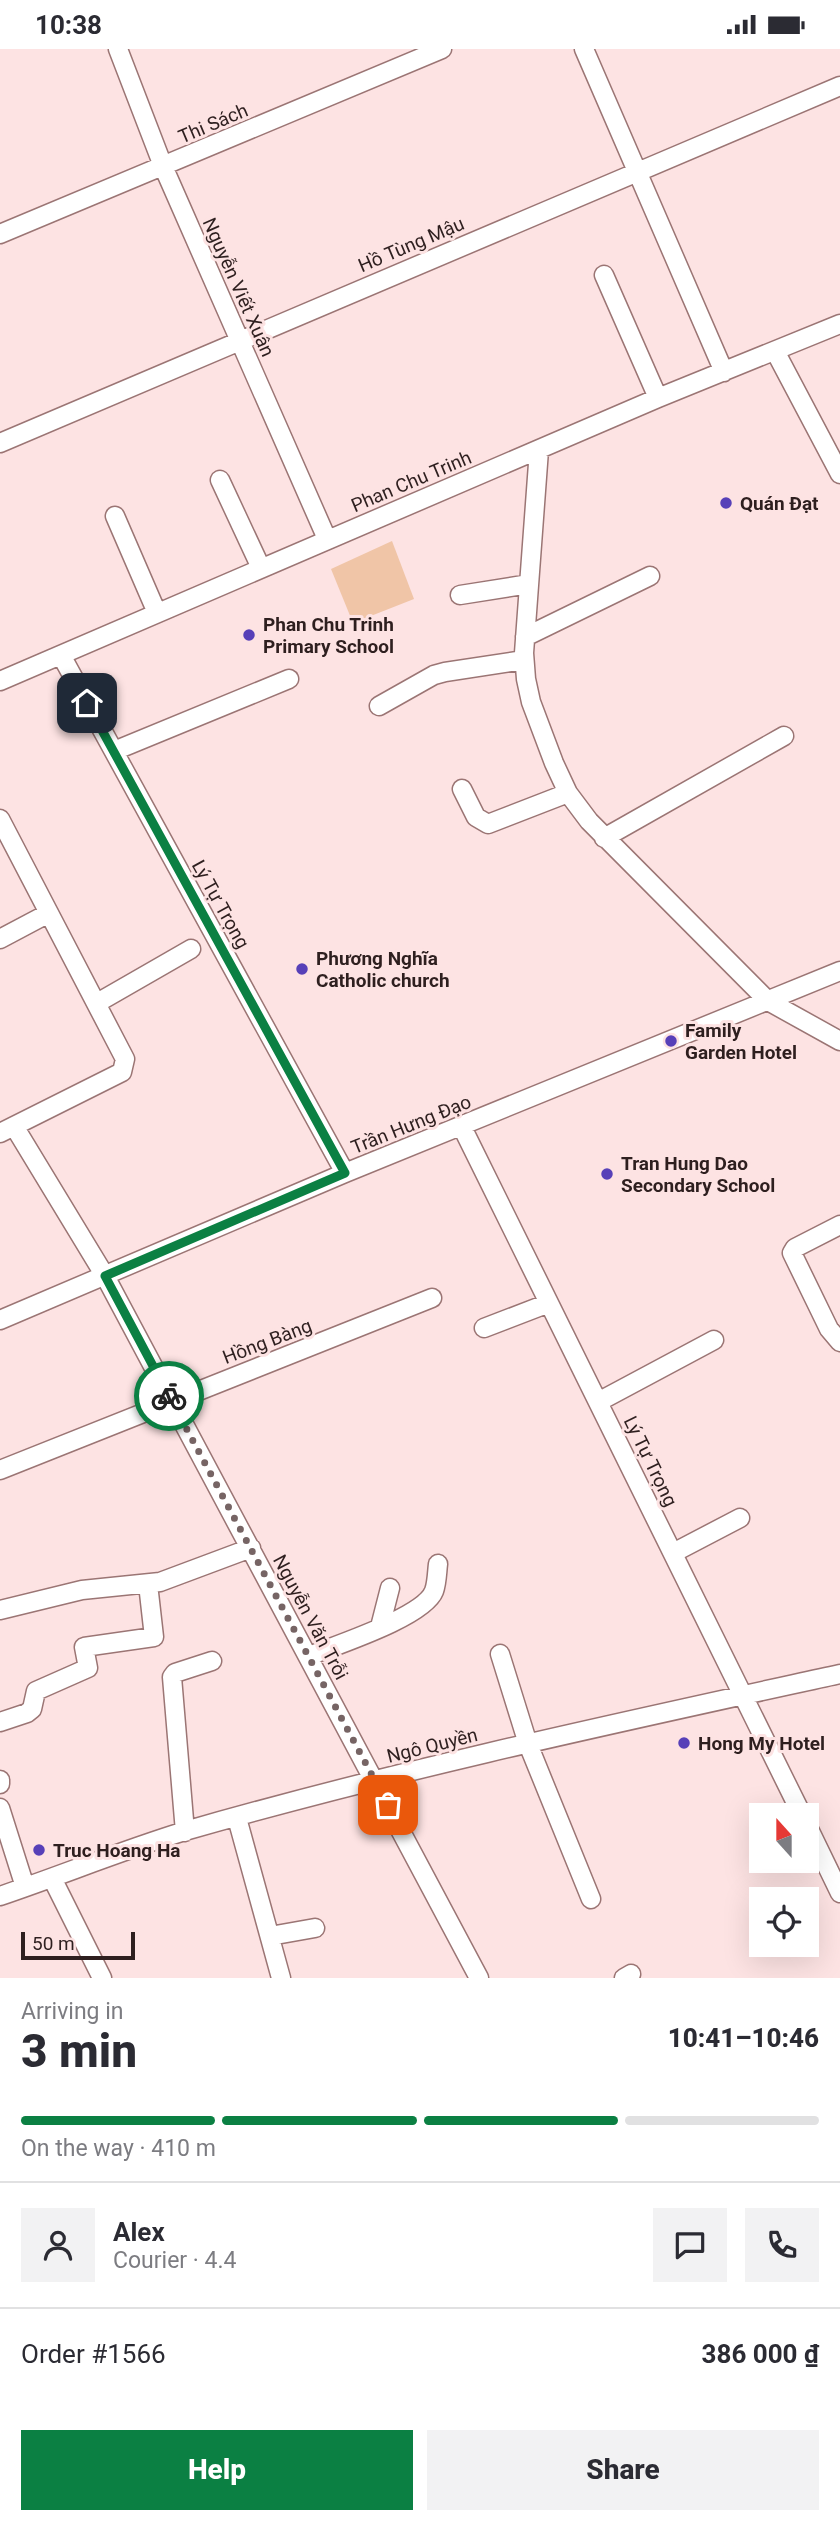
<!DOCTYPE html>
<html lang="en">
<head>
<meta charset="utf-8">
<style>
  :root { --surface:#fff; --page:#f2f2f3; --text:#2b2b33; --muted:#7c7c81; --line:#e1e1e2; --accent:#0b8043 }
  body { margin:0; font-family:Roboto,sans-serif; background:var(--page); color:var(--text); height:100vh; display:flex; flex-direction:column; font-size:26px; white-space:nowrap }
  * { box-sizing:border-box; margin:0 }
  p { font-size:23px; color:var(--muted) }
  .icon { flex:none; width:38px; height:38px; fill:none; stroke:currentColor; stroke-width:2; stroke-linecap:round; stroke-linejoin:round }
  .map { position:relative; height:1929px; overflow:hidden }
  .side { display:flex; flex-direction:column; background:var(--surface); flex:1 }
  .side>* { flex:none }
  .needle { width:46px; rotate:339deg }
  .controls { position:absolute; left:749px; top:1754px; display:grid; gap:14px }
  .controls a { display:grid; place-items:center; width:70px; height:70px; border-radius:0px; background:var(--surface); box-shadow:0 7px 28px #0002; font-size:35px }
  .scale { position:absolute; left:21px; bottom:18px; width:114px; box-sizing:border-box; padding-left:7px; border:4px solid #2e1f1f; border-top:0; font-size:19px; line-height:24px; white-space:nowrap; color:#2e1f1f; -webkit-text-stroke:5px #fde3e3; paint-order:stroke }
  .pin { position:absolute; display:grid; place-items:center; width:60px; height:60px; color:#fff; margin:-30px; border-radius:14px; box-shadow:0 4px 10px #0006 }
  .courier { position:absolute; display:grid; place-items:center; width:70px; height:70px; margin:-35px; border:5px solid #0b8043; border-radius:50%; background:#fff; color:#222; box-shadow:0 2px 9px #0007 }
  .overview em { font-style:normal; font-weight:800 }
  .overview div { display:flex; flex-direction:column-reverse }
  .overview { display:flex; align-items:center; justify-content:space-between; height:119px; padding:0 21px }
  h1 { font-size:46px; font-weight:800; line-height:52px }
  .bar { display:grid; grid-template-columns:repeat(4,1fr); gap:10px 7px; align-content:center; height:84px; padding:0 21px }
  .bar i { height:9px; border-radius:5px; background:var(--line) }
  .bar .active { background:var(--accent) }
  .bar p { grid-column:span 4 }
  .line { display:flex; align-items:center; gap:18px; padding:0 21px; border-top:2px solid var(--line) }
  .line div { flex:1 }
  .round { display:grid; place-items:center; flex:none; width:74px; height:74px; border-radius:0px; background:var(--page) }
  .action { display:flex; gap:14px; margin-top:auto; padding:14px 21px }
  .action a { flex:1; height:80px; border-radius:0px; background:var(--accent); color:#fff; font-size:28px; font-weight:800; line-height:80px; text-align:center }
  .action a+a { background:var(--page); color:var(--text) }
  .status { display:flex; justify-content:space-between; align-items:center; height:49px; padding:0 35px; background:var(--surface); direction:ltr }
  .status svg { height:19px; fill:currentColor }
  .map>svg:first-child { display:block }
  .green { fill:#f0c5a7 }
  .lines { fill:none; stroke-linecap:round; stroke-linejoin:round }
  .minor-casing { stroke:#9b7574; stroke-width:21 }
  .minor { stroke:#fff; stroke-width:18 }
  .done { stroke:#766464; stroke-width:7; stroke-dasharray:0 12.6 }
  .route { stroke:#0b8043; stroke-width:9 }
  .poi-dot { fill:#5740b8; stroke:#fde3e3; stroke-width:2.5 }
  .labels { text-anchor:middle; stroke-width:6; stroke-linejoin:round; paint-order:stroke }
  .street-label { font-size:19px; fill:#2e1f1f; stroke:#fde3e3 }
  .poi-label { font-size:19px; font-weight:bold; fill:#2e1f1f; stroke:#fde3e3; text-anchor:start }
</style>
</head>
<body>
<div class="status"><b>10:38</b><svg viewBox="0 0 49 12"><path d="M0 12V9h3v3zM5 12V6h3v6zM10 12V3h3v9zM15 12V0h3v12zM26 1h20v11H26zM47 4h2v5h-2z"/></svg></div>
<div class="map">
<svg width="840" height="1929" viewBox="0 0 840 1929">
  <rect width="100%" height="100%" fill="#fde3e3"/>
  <path class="green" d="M 392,492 L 414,550 L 353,574 L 331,520 Z"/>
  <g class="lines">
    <g class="minor-casing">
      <path id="minor" d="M 118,0 L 163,117 L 327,490
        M 584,0 L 724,323
        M 0,185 L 442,0
        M 604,226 L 658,349
        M 775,302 L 840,425
        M 0,394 L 840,37
        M 539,401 L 524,604 L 526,630 L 531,653 L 554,714 L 568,744 L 589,772 L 768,952 L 840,992
        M 220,431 L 261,519
        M 115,467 L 157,564
        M 460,546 L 529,535
        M 525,588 L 650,527
        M 61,606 L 345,1124
        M 0,632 L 658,349 L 840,275
        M 379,657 L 434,626 L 445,623 L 524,611
        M 114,702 L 289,630
        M 462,740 L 476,768 L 488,775 L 568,744
        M 0,770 L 125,1010 L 122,1023 L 0,1084
        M 604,789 L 784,687
        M 0,890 L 49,864
        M 97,954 L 191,900
        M 14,1077 L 105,1227 L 479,1929
        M 462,1078 L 802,1766
        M 840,1176 L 795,1199 L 792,1204 L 829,1280 L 840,1293
        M 0,1271 L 345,1124 L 840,922
        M 484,1279 L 549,1254
        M 598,1353 L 714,1291
        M 0,1421 L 432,1249
        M 673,1504 L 740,1469
        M 0,1561 L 82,1541 L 160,1533 L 251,1499
        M 380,1578 L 390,1539
        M 500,1605 L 528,1695 L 591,1850
        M 309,1607 C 336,1596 424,1568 434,1542 C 437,1534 437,1523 438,1515
        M 0,1673 L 27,1664 L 32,1660 L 36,1642 L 88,1619 L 84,1598 L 154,1588 L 148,1535
        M 0,1731 L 0,1735
        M 0,1759 L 25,1838
        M 237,1769 L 281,1929
        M 807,1776 L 840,1844
        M 185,1783 L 172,1628 L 175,1624 L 212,1612
        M 52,1829 L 102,1929
        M 0,1847 C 62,1826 123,1801 185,1782 C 401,1720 621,1673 840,1625
        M 270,1887 L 315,1879
        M 624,1929 L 631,1925"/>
    </g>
    <use href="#minor" class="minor"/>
  </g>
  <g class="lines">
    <path class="done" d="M 169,1347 L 388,1756"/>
    <path class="route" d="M 87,654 L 345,1124 L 105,1227 L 169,1347"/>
  </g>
  <g class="poi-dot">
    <circle cx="726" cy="454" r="7"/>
    <circle cx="249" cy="586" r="7"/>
    <circle cx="302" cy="920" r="7"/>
    <circle cx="671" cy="992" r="7"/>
    <circle cx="607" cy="1125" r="7"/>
    <circle cx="684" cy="1694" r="7"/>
    <circle cx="39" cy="1801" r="7"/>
  </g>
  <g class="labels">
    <g class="street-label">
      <text transform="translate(213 74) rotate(-23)" y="7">Thi Sách</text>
      <text transform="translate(411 195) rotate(-23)" y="7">Hồ Tùng Mậu</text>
      <text transform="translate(239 238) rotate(66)" y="7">Nguyễn Viết Xuân</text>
      <text transform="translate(411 432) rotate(-23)" y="7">Phan Chu Trinh</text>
      <text transform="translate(221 855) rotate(61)" y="7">Lý Tự Trọng</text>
      <text transform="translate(411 1075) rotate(-22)" y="7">Trần Hưng Đạo</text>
      <text transform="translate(267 1292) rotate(-21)" y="7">Hồng Bàng</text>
      <text transform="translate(651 1412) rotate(64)" y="7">Lý Tự Trọng</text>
      <text transform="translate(311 1568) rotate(62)" y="7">Nguyễn Văn Trỗi</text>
      <text transform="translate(432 1696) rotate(-14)" y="7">Ngô Quyền</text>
    </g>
    <g class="poi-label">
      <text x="740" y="461">Quán Đạt</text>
      <text x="263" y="582">Phan Chu Trinh<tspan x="263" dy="22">Primary School</tspan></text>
      <text x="316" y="916">Phương Nghĩa<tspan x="316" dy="22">Catholic church</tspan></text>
      <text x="685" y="988">Family<tspan x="685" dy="22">Garden Hotel</tspan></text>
      <text x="621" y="1121">Tran Hung Dao<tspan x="621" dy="22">Secondary School</tspan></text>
      <text x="698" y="1701">Hong My Hotel</text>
      <text x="53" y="1808">Truc Hoang Ha</text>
    </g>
  </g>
</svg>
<div class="controls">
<a><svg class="needle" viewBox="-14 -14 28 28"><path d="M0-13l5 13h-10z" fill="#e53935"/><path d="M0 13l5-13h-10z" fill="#7c7c81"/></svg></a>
<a><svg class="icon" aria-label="locate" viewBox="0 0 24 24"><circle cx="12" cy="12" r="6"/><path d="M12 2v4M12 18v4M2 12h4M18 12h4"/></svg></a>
</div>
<div class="scale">50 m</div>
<div class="pin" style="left:388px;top:1756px;background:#ea580c"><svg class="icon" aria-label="bag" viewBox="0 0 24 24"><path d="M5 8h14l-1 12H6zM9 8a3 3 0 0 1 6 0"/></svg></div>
<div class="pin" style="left:87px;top:654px;background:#1f2937"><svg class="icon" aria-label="home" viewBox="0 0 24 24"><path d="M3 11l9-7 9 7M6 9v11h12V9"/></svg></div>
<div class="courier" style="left:169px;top:1347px"><svg class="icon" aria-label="bike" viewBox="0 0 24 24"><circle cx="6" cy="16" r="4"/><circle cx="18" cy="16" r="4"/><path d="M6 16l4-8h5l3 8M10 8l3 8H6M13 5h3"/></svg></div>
</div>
<section class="side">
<div class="overview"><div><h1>3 min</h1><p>Arriving in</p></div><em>10:41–10:46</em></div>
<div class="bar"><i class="active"></i><i class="active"></i><i class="active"></i><i></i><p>On the way · 410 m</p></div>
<div class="line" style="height:126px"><a class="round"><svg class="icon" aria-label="person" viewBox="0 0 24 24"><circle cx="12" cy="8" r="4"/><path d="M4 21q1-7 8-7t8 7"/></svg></a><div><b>Alex</b><p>Courier · 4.4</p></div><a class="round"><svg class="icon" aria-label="chat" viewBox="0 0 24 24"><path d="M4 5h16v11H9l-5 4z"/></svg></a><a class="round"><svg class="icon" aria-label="phone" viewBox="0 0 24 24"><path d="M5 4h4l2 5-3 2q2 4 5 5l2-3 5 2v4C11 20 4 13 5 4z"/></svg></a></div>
<div class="line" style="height:91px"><div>Order #1566</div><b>386 000 ₫</b></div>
<div class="action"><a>Help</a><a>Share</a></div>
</section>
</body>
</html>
